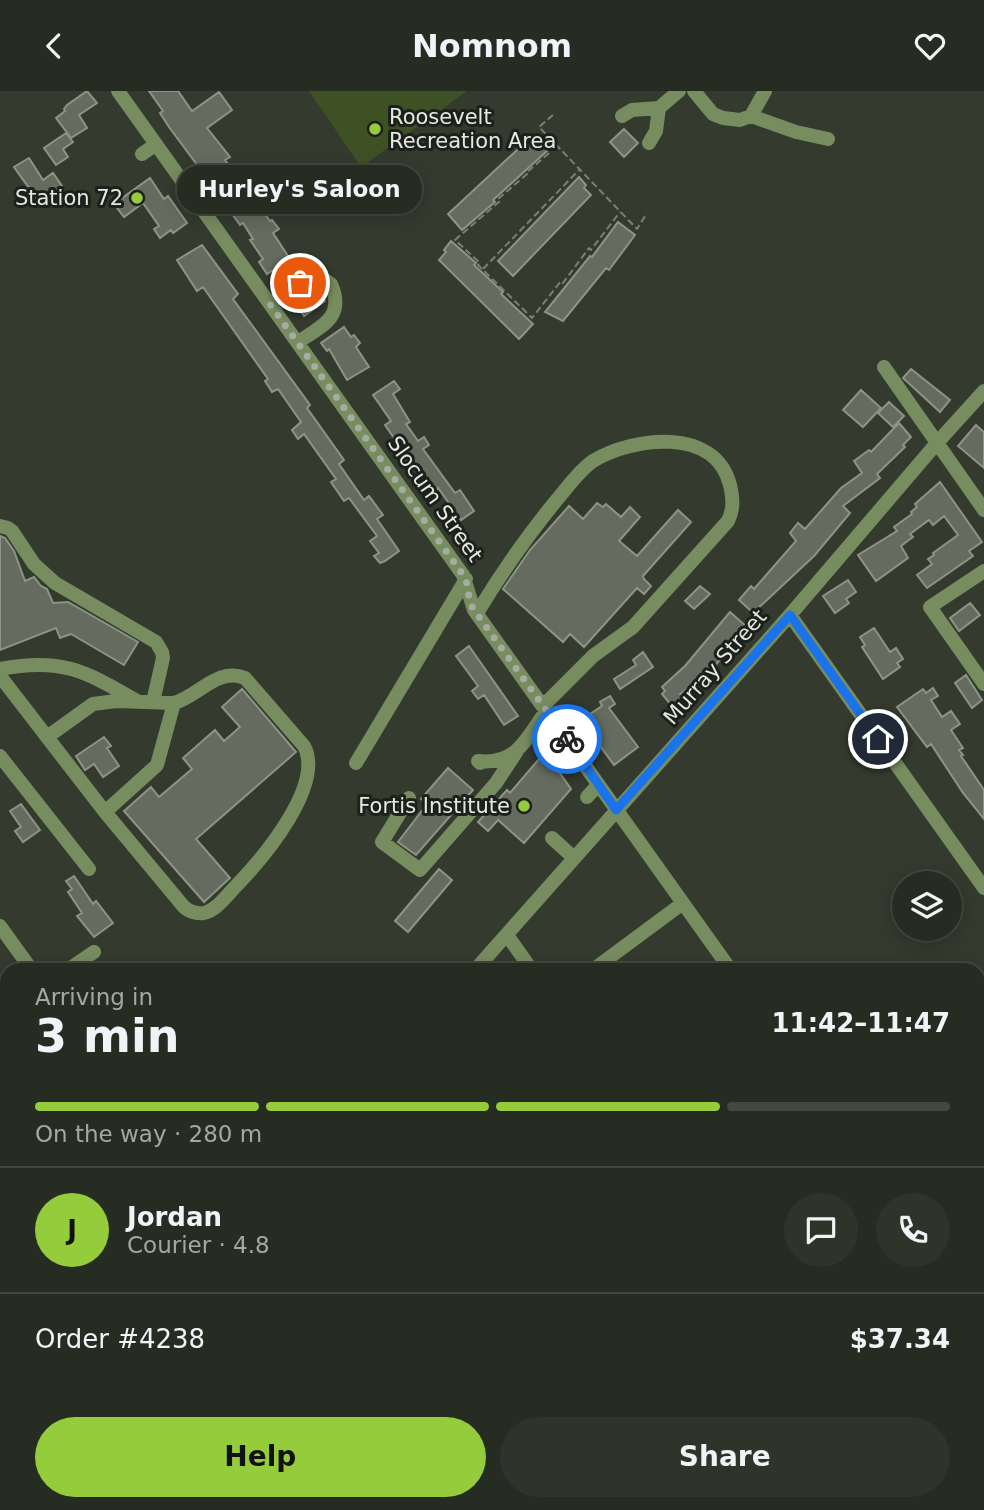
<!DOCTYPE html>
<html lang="en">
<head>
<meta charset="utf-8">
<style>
  :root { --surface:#272c22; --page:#2f342a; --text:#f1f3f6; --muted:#a4a7a5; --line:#434840; --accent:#94cc3c }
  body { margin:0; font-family:"DejaVu Sans",sans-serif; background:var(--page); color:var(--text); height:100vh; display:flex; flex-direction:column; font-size:26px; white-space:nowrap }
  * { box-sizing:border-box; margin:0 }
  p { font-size:23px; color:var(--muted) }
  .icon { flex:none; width:38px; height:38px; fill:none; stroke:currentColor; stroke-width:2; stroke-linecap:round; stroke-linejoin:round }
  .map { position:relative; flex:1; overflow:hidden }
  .drawer { position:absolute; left:0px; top:872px; width:985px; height:548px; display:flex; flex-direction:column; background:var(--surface); border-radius:21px 21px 0 0; box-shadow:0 4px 18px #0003,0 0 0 2px var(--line) }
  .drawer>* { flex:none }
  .controls { position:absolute; left:892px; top:780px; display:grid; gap:14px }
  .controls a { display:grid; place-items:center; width:70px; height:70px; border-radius:50%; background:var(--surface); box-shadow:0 4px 18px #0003,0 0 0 2px var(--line); font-size:35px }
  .pin { position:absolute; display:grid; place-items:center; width:60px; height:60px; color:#fff; margin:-30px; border:4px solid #fff; border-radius:50%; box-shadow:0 2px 7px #0007 }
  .courier { position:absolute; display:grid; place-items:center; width:70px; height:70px; margin:-35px; border:5px solid #1a73e8; border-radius:50%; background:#fff; color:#222; box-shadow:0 2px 9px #0007 }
  .bubble { position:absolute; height:49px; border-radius:24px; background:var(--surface); box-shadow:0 4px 18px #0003,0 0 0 2px var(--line); font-size:23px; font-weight:800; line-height:49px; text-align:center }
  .summary em { font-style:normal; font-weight:800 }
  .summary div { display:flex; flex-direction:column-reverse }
  .summary { display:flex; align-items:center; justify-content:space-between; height:119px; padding:0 35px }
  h1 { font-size:46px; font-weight:800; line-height:52px }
  .bar { display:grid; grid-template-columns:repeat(4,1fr); gap:10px 7px; align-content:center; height:84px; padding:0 35px }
  .bar i { height:9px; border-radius:5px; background:var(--line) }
  .bar .selected { background:var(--accent) }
  .bar p { grid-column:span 4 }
  .line { display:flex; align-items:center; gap:18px; padding:0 35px; border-top:2px solid var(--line) }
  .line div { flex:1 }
  .round { display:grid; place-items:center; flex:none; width:74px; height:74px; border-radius:37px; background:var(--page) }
  .button { display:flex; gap:14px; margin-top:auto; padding:14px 35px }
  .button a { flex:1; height:80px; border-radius:42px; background:var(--accent); color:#111; font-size:28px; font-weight:800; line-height:80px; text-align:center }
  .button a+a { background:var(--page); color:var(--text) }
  header { display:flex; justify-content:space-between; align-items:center; height:91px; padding:0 35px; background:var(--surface); font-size:32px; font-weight:800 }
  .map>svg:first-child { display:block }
  .green { fill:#3e5124 }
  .building { fill:#656b5e; stroke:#8c9485; stroke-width:2 }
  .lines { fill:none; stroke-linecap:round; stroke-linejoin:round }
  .path { stroke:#7b8076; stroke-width:2; stroke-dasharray:7 3.5; stroke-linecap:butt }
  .minor { stroke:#778c5f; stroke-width:14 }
  .done { stroke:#a7aca2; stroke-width:7; stroke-dasharray:0 12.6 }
  .route { stroke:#1a73e8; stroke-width:9 }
  .poi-dot { fill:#94cc3c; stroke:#1e201b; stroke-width:2.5 }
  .labels { text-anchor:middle; stroke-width:6; stroke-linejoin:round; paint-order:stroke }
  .poi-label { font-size:21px; fill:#e5e9e1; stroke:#1e201b; text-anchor:end }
  .street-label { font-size:21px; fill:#e5e9e1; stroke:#1e201b }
</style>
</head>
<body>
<header><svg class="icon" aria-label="back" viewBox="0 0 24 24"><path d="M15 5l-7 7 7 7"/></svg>Nomnom<svg class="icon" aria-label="heart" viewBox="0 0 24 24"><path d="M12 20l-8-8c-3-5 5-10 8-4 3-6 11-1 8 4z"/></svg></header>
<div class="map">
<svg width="984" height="1419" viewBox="0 0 984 1419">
  <rect width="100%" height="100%" fill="#343a2e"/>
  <path class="green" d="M 309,0 L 467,0 L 361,76 Z"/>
  <path class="building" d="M 87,0 L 97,12 L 79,24 L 87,37 L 71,47 L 56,27 L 65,20 L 64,18 L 67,14 Z
    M 149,0 L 178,0 L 192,20 L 219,1 L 232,19 L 207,37 L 230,66 L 225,69 L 270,130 L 272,129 L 279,138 L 273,142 L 290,168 L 267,183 L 259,171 L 263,168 L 250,149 L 253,148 L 243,132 L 240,134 L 227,116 L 224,118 L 217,108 L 220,105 L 169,36 L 160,22 L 163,20 Z
    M 624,38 L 638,52 L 624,66 L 610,51 Z
    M 66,42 L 73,51 L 63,58 L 68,66 L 56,74 L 44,57 Z
    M 531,46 L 547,60 L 493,109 L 495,111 L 462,139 L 448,123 Z
    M 29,67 L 43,89 L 53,82 L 62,95 L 39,111 L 14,76 Z
    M 579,86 L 586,94 L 584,97 L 591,104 L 513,185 L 498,170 Z
    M 150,87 L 164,108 L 168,105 L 187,132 L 173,142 L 171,139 L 160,147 L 154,138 L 159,135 L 143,112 L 124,126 L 114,113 Z
    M 618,131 L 635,144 L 609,179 L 606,177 L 563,230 L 545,221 L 590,165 L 592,166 Z
    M 451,150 L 476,172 L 474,174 L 503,201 L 501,203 L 533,233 L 519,248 L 439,169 L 446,161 L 444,159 Z
    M 202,154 L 238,203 L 233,208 L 310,314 L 307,317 L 344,369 L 339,373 L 364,409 L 369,405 L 383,424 L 377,428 L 399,460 L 385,470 L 380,472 L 374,465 L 379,462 L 370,450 L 377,445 L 349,407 L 344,410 L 331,391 L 336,388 L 304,343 L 298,348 L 292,339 L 301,331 L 278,298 L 272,301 L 265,290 L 268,288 L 203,196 L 197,200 L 177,169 Z
    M 316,197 L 325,210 L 304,225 L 295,212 Z
    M 344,236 L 351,246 L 354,244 L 360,252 L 356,256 L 369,276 L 347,289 L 329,258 L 327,260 L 321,252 Z
    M 911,278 L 950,309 L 940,321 L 903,287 Z
    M 394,290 L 400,298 L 393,303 L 410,331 L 406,333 L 418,350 L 424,346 L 429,354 L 423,358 L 455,402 L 460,399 L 474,420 L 461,429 L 438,397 L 433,401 L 409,368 L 406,370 L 401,361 L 403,360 L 385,334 L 391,330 L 373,304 Z
    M 861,299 L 881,317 L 863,336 L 843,319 Z
    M 889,311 L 904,325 L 893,336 L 878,322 Z
    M 899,332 L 911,346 L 903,354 L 905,356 L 877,383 L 880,387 L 843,415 L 850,422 L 814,465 L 753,522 L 739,509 L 751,495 L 754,498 L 796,450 L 790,442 L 798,432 L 805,438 L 841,397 L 862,382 L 854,370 L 869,359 L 871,361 Z
    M 976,334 L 984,341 L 984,377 L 958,355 Z
    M 940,391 L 982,451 L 969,460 L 973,465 L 927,497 L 917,484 L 932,473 L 928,468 L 934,464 L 933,462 L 958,444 L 944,425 L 933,434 L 929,429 L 910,443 L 913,446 L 901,455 L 908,467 L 876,490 L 858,464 L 897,440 L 894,436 L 912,423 L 911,421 L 917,416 L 915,413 Z
    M 597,412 L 603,416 L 606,413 L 621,426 L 630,416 L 640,426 L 619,450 L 637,465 L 678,419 L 691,431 L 643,485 L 644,488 L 651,495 L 644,503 L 637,497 L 584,556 L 570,543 L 563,551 L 503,498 L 530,459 L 569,415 L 583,428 Z
    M 0,445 L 5,447 L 14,460 L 25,490 L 34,486 L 41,495 L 47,498 L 53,512 L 68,511 L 138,551 L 124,574 L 71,543 L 60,547 L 56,537 L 0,559 Z
    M 848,489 L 856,501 L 846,508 L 849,512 L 835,522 L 823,505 Z
    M 700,495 L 710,503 L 694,518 L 685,510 Z
    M 970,512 L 980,524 L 959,540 L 950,527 Z
    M 730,521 L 747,536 L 705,587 L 703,586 L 680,603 L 683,606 L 672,615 L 662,603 L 665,600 L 662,596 L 685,575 Z
    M 874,537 L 890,561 L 896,557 L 903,568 L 897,572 L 900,576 L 883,588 L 862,556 L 865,554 L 860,546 Z
    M 469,555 L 518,625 L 504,634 L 484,604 L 478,608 L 472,600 L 478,595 L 456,565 Z
    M 643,561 L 653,576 L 620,598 L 614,588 L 636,574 L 633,569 Z
    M 966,584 L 982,609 L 972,617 L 955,592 Z
    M 933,597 L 938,605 L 931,609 L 942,626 L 951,620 L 960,633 L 951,639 L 963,657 L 959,659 L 963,664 L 961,665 L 984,699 L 984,728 L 963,702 L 931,653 L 927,656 L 897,616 L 923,598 L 926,602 Z
    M 242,598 L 296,661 L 196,748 L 230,787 L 204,811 L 124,720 L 151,696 L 159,706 L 192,678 L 183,667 L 215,639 L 224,650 L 240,636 L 222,616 Z
    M 610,605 L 615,613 L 609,617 L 638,656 L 614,674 L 581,629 L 602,615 L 600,611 Z
    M 104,646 L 111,655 L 107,657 L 119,675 L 103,686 L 94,673 L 85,679 L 76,665 Z
    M 545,661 L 571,698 L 524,752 L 498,729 L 488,740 L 478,731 L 507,699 L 510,702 Z
    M 448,677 L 473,699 L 416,764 L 398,751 L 427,713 L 421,708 Z
    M 21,713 L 40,739 L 23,751 L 15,740 L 21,736 L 10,720 Z
    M 439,778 L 452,789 L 408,841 L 395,830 Z
    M 74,785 L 93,813 L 96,810 L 113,832 L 94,846 L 77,825 L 82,822 L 68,801 L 72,798 L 66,790 Z"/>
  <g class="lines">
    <path class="path" d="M 553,24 L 539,36 L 637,138 L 647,122
      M 557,55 L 526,82 L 527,83 L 498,108 L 500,110 L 455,149 L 480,172 L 478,174 L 532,227 L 561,190 L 563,192 L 589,157 L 591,159 L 620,121
      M 483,178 L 579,79"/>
    <path class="minor" d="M 118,0 L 463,484 L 474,519 L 730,878
      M 694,0 L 713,23 L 723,27 L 740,29 L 751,25 L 765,0
      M 622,25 L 632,19 L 659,17
      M 751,25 L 796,41 L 828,48
      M 649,52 L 656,40 L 659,17 L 679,0
      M 142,63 L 156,53
      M 270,213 C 287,201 311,176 331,193 C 346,227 320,236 298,251
      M 884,276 L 984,419
      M 0,435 L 8,437 L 12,440 L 34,473 L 55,492 L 156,551 L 162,561 L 163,567 L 153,611
      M 984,480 L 930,516 L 984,593
      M 477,522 C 502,481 529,442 560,405 C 570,393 580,379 593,370 C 633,346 715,335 730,394 C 733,407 734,418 728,430 L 633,536 L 593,565 L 543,615
      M 790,524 L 984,797
      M 0,578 C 62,566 85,580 137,610
      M 0,585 L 47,646 L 93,613 L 116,610 L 174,612 L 157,674 L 105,721 L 47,646
      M 0,665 L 89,778
      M 356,672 L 466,488
      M 480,672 L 478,670 C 517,674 526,648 546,620
      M 587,706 L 598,694
      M 409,707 L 382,751 L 420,779 L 496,692 L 517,660
      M 105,721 L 184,816 C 190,821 196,823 204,822 C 217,819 227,804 237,794 C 263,767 325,694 304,655 L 245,587 C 217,576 199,605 174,612
      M 552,747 L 574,767
      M 0,835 L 31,878
      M 507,844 L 531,878
      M 69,878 L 94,861
      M 476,878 L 790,524 L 936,353 L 984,300
      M 594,878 L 683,812
      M 0,927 L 7,922
      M 0,1001 L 7,1011
      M 0,1050 L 7,1046
      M 0,1129 L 7,1124
      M 0,1174 L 7,1183
      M 978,1229 L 984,1237
      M 0,1240 L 7,1233
      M 0,1292 L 7,1284
      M 164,1412 L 169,1419
      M 183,1412 L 186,1419
      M 364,1412 L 369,1419
      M 711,1412 L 716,1419
      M 810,1412 L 815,1419
      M 0,1416 L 7,1412"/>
  </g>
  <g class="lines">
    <path class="done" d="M 300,192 L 270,213 L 466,488 L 470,512 L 474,519 L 567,648"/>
    <path class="route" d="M 567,648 L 616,719 L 790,524 L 878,648"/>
  </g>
  <g class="poi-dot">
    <circle cx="375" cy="38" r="7"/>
    <circle cx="137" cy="107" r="7"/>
    <circle cx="524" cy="715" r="7"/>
  </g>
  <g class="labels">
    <g class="poi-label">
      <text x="389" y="33" text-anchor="start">Roosevelt<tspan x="389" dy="24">Recreation Area</tspan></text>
      <text x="123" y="114">Station 72</text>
      <text x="510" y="722">Fortis Institute</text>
    </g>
    <g class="street-label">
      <text transform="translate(435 408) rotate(55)" y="7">Slocum Street</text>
      <text transform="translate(715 576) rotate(-49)" y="7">Murray Street</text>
    </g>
  </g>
</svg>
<div class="controls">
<a><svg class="icon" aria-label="layers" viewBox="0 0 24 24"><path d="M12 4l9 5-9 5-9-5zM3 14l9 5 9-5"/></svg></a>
</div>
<div class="pin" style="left:300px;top:192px;background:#ea580c"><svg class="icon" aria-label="bag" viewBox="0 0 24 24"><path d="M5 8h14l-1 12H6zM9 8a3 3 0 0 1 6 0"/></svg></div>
<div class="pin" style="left:878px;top:648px;background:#1f2937"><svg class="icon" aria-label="home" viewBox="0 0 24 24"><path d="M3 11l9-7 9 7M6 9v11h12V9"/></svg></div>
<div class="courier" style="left:567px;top:648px"><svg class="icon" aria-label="bike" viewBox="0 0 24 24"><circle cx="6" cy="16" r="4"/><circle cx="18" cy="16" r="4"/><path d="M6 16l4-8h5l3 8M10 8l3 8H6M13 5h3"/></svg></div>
<div class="bubble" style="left:177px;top:74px;width:245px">Hurley's Saloon</div>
<section class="drawer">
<div class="summary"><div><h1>3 min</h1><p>Arriving in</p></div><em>11:42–11:47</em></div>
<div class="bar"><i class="selected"></i><i class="selected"></i><i class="selected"></i><i></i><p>On the way · 280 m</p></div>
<div class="line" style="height:126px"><b class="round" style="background:var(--accent);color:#111">J</b><div><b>Jordan</b><p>Courier · 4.8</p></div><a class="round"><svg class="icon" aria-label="chat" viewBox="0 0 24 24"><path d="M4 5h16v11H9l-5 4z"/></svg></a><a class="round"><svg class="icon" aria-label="phone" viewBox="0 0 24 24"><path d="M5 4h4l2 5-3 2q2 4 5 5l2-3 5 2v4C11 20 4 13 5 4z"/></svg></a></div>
<div class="line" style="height:91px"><div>Order #4238</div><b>$37.34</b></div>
<div class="button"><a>Help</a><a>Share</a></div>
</section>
</div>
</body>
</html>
